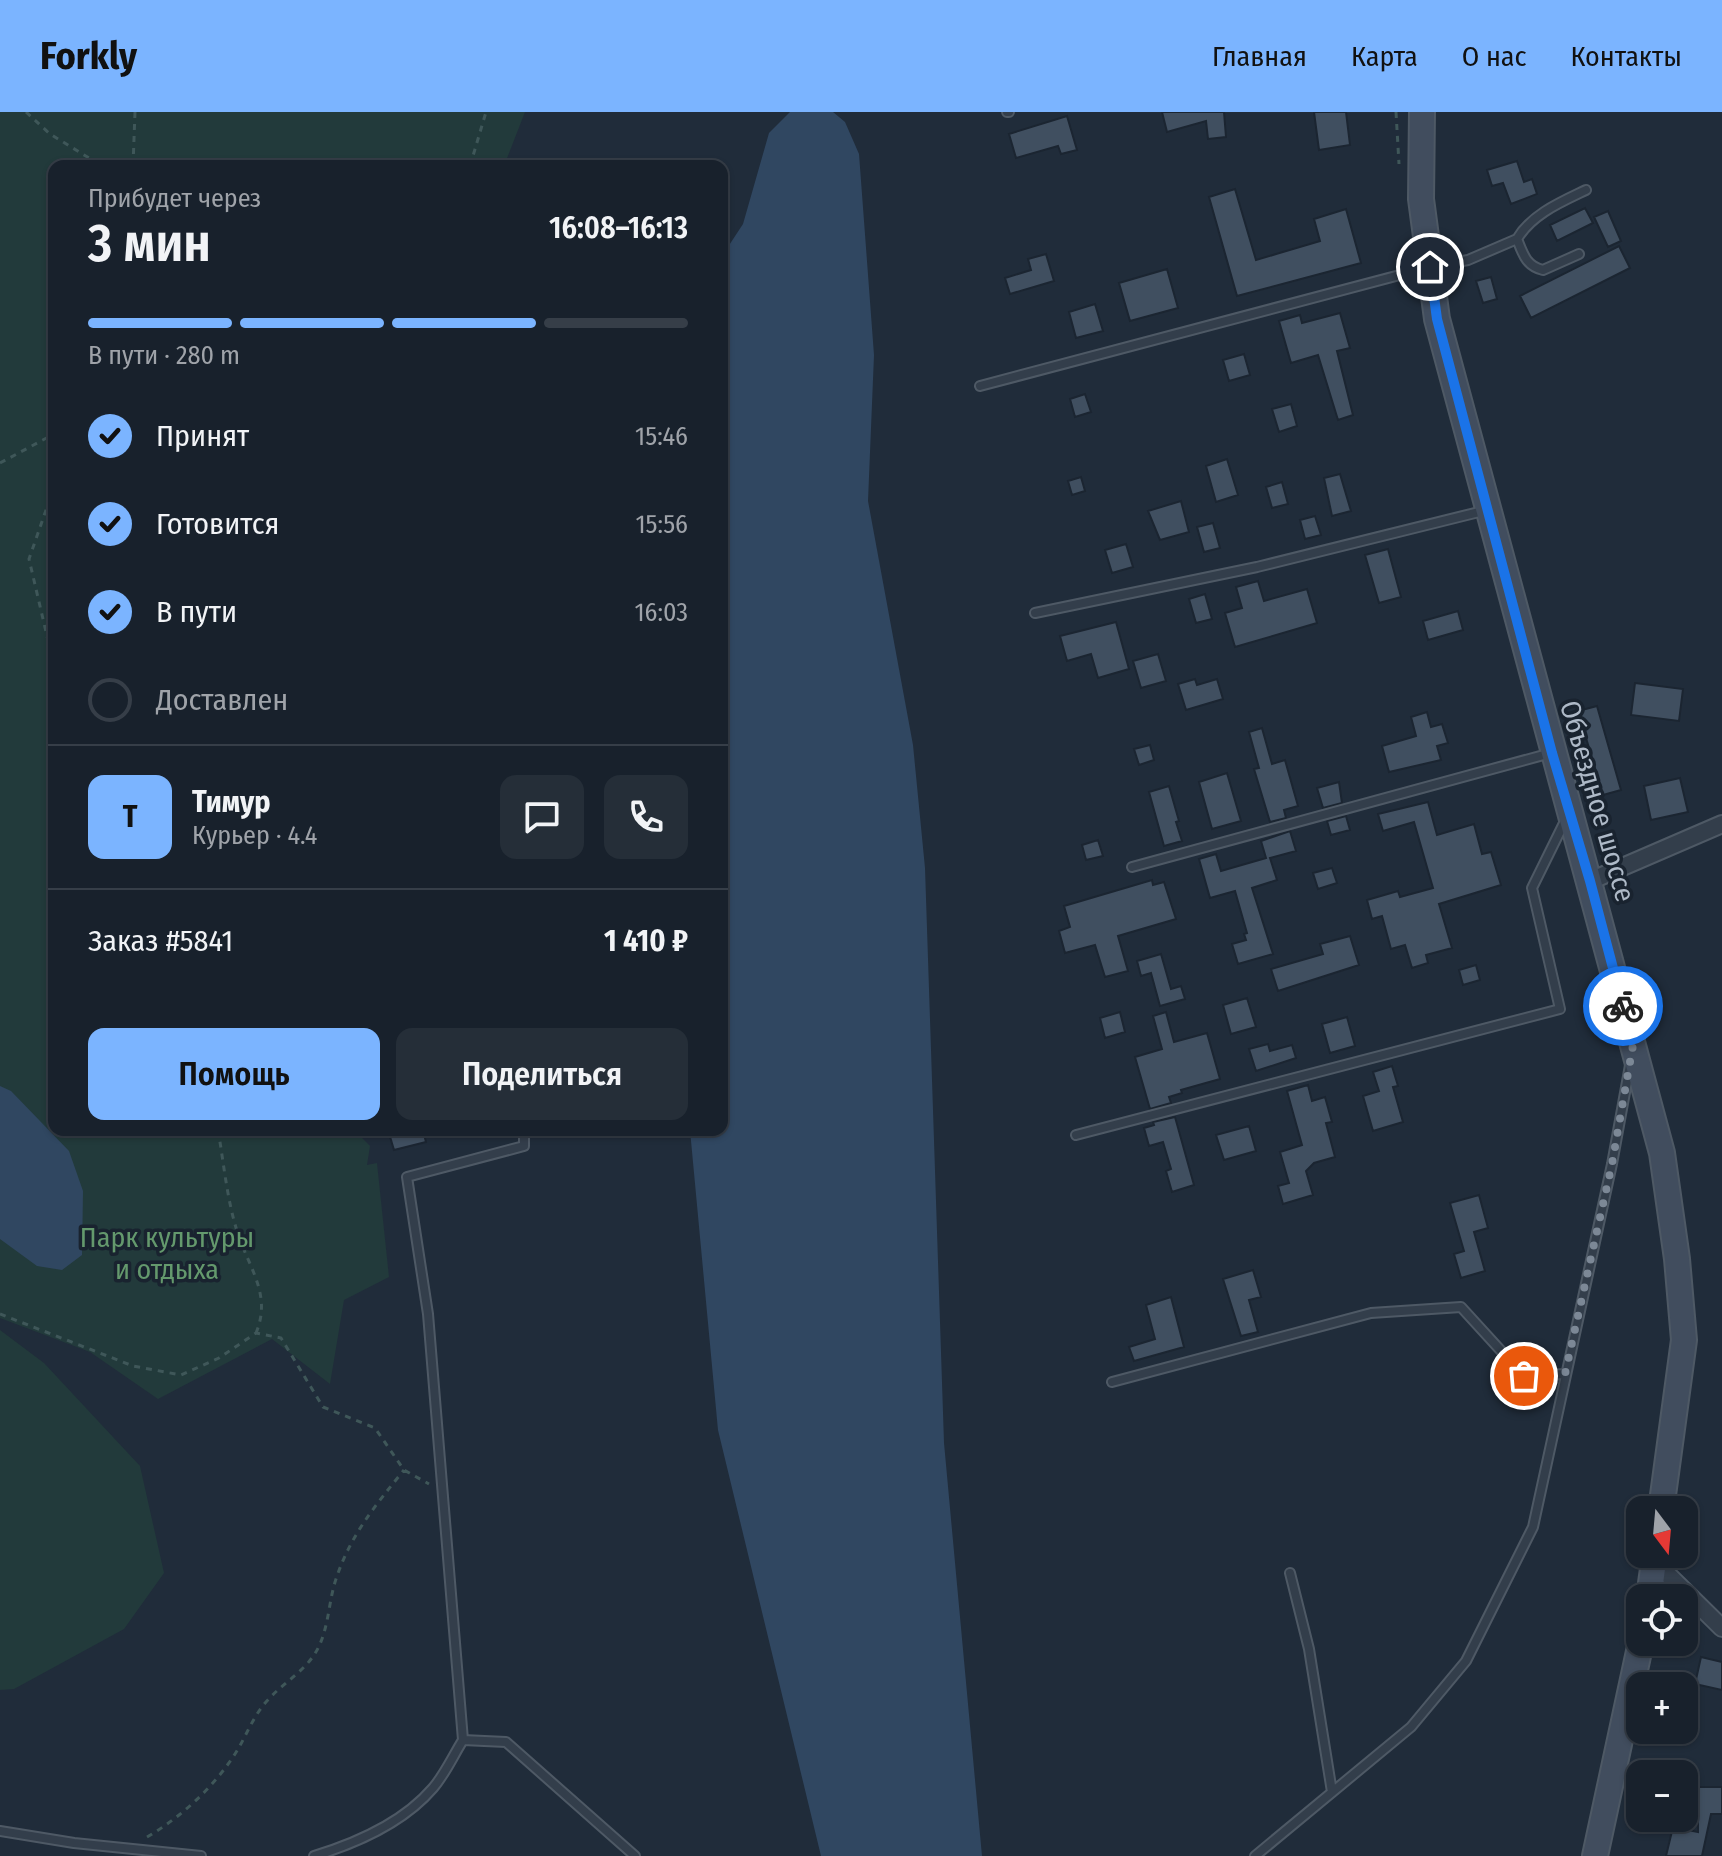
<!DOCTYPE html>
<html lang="ru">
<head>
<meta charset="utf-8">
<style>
  :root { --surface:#18212c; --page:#252e38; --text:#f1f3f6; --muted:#9fa3a9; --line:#363e48; --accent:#7bb4ff }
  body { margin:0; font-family:"Fira Sans Condensed",sans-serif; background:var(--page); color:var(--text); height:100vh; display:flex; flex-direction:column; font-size:30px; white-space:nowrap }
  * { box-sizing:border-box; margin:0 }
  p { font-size:26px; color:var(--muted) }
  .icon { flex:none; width:44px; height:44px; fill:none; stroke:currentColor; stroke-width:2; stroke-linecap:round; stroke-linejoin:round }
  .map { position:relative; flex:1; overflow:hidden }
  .details { position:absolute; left:48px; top:48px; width:680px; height:976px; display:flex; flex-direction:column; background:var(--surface); border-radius:16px; box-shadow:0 2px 6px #0004,0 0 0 2px var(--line) }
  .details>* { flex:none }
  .needle { width:52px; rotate:164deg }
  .buttons { position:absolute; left:1626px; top:1384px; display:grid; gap:16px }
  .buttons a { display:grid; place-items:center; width:72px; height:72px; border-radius:16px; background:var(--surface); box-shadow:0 2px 6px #0004,0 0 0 2px var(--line); font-size:40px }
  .pin { position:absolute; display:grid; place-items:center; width:68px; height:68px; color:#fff; margin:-34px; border:4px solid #fff; border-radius:50%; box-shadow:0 2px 8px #0007 }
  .courier { position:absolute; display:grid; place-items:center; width:80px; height:80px; margin:-40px; border:6px solid #1a73e8; border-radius:50%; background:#fff; color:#222; box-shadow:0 2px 10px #0007 }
  .summary em { font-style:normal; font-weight:600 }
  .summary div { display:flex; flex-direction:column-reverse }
  .summary { display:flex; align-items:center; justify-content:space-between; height:136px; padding:0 40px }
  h1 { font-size:52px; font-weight:600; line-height:60px }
  .bar { display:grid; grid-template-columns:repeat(4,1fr); gap:12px 8px; align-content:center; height:96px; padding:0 40px }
  .bar i { height:10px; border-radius:6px; background:var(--line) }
  .bar .active { background:var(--accent) }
  .bar p { grid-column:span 4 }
  .line { display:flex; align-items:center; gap:20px; padding:0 40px; border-top:2px solid var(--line) }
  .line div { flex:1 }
  .round { display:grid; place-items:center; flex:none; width:84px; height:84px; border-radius:16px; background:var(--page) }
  ol { padding:0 40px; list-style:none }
  li { display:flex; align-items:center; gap:24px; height:88px }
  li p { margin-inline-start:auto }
  li .icon { padding:8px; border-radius:50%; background:var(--accent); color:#111; stroke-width:4 }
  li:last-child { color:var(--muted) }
  li i { width:44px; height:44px; border:4px solid var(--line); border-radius:50% }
  .action { display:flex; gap:16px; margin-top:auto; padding:16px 40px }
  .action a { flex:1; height:92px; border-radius:16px; background:var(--accent); color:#111; font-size:32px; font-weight:600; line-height:92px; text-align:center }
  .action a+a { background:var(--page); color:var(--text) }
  header { display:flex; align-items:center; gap:48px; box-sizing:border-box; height:112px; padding:0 40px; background:var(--accent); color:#111 }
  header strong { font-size:38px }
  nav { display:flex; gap:44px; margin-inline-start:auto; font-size:28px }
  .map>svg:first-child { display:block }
  .green { fill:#223a3b }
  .water { fill:#304761 }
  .building { fill:#404f60; stroke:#1b2531; stroke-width:2 }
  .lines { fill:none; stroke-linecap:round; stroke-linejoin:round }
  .service-casing { stroke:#4e5965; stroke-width:12 }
  .minor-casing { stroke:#4e5965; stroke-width:20 }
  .secondary-casing { stroke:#4e5965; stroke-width:28 }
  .path { stroke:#3f5759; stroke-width:3; stroke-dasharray:6 6; stroke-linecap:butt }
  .service { stroke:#333e4b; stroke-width:8 }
  .minor { stroke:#333e4b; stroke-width:16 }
  .secondary { stroke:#414d5e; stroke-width:24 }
  .done { stroke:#7c8896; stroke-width:8; stroke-dasharray:0 14.4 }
  .route { stroke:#1a73e8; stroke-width:10 }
  .labels { text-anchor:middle; stroke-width:7; stroke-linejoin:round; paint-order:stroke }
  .street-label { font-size:28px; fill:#aeb9c7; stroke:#19232f }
  .park-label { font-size:28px; fill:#64996d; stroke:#19232f }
</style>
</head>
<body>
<header>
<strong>Forkly</strong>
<nav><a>Главная</a><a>Карта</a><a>О нас</a><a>Контакты</a></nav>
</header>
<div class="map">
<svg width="1722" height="1744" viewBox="0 0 1722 1744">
  <rect width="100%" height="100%" fill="#202c3a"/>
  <path class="green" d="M 0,0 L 525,0 L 504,54 L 54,54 L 54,1018 L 354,1018 L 370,1034 L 367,1053 L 377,1051 L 389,1165 L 344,1188 L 330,1272 L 272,1227 L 158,1287 L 90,1240 L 0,1206 Z
    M 0,1218 L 44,1251 L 140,1354 L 164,1461 L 124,1517 L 14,1577 L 0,1578 Z"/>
  <path class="water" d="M 790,0 L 833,0 L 845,10 L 859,42 L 874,243 L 868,389 L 913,633 L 925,756 L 944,1331 L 982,1744 L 821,1744 L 718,1318 L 690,1018 L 722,1018 L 722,144 L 743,112 L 769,21 Z
    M 0,974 L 11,979 L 69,1039 L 83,1079 L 82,1143 L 62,1158 L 37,1154 L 0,1127 Z"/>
  <path class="building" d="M 1162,0 L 1224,0 L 1226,25 L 1208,27 L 1206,9 L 1167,20 Z
    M 1314,0 L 1346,0 L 1350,33 L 1319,38 Z
    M 1067,4 L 1077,38 L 1061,42 L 1058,34 L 1016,46 L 1009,22 Z
    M 1517,49 L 1524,70 L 1532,67 L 1537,82 L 1511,92 L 1503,71 L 1492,74 L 1487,58 Z
    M 1235,77 L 1256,148 L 1320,129 L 1314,107 L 1346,97 L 1361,151 L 1237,184 L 1209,85 Z
    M 1585,96 L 1593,111 L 1557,129 L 1550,113 Z
    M 1608,99 L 1621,129 L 1608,135 L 1594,105 Z
    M 1619,134 L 1630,156 L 1531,206 L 1520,184 Z
    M 1046,142 L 1054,169 L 1010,182 L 1005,166 L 1031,158 L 1028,147 Z
    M 1167,157 L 1178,196 L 1130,209 L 1119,171 Z
    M 1491,165 L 1497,187 L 1483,191 L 1476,169 Z
    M 1095,192 L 1103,219 L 1076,226 L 1069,200 Z
    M 1340,201 L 1350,236 L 1337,239 L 1353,303 L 1338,308 L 1318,243 L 1291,251 L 1279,209 L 1300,203 L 1302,211 Z
    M 1244,242 L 1250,263 L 1229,269 L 1223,248 Z
    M 1085,282 L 1091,300 L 1075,305 L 1070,287 Z
    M 1291,292 L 1297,314 L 1279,320 L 1272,297 Z
    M 1227,347 L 1238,383 L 1216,390 L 1206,354 Z
    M 1340,362 L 1351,399 L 1332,404 L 1324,366 Z
    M 1081,365 L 1085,379 L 1072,383 L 1068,369 Z
    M 1282,370 L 1288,392 L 1272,396 L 1266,375 Z
    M 1181,389 L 1189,420 L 1160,428 L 1148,399 Z
    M 1315,404 L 1321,423 L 1305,427 L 1300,408 Z
    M 1213,411 L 1220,436 L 1204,440 L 1197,415 Z
    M 1126,432 L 1133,455 L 1112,461 L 1105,438 Z
    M 1388,437 L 1401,485 L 1379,491 L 1365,443 Z
    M 1258,469 L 1264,489 L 1307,477 L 1317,511 L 1235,535 L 1225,501 L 1242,496 L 1236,475 Z
    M 1205,482 L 1212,507 L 1196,511 L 1189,487 Z
    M 1458,499 L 1463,518 L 1428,528 L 1423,509 Z
    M 1116,510 L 1129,557 L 1098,566 L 1091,542 L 1067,549 L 1060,524 Z
    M 1158,542 L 1166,569 L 1141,576 L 1133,549 Z
    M 1195,567 L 1197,573 L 1217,567 L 1223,587 L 1186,598 L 1178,572 Z
    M 1635,571 L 1683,577 L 1679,609 L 1631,603 Z
    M 1597,594 L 1621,678 L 1603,683 L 1578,599 Z
    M 1427,600 L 1431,615 L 1442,612 L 1448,631 L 1437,634 L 1441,648 L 1389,660 L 1382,634 L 1416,624 L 1411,605 Z
    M 1262,616 L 1272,652 L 1285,648 L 1298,694 L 1284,698 L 1286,706 L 1270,710 L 1254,657 L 1259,656 L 1249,620 Z
    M 1150,633 L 1154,648 L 1139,653 L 1134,637 Z
    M 1227,661 L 1241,709 L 1212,717 L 1199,670 Z
    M 1680,666 L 1688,700 L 1651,708 L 1644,674 Z
    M 1339,670 L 1342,691 L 1323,696 L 1317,676 Z
    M 1169,674 L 1179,709 L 1176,710 L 1182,729 L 1164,734 L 1149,680 Z
    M 1428,690 L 1437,723 L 1474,712 L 1482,742 L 1491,740 L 1501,773 L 1439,792 L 1452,836 L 1426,843 L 1428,851 L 1412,856 L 1405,833 L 1391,837 L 1382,804 L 1372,807 L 1367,788 L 1398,779 L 1400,785 L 1433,776 L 1414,710 L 1383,719 L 1378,702 Z
    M 1346,704 L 1350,718 L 1331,723 L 1327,709 Z
    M 1290,719 L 1296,739 L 1270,746 L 1277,768 L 1252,776 L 1273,842 L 1238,852 L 1232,832 L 1246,828 L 1244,822 L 1247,821 L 1235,779 L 1210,786 L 1199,747 L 1216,742 L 1221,759 L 1266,746 L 1261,729 Z
    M 1098,728 L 1103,744 L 1086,748 L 1082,733 Z
    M 1332,756 L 1337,771 L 1318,777 L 1313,761 Z
    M 1152,768 L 1153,773 L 1164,770 L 1176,807 L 1118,824 L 1128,859 L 1105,865 L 1095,833 L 1065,841 L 1059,819 L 1070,815 L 1064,794 Z
    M 1350,824 L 1359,853 L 1278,879 L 1271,857 L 1323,842 L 1320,832 Z
    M 1161,842 L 1171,877 L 1181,874 L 1185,887 L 1160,894 L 1151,861 L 1141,864 L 1137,849 Z
    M 1476,853 L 1480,868 L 1463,873 L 1459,858 Z
    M 1247,886 L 1256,915 L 1231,922 L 1223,893 Z
    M 1120,900 L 1125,920 L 1105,926 L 1100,906 Z
    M 1166,900 L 1174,930 L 1207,921 L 1220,967 L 1181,978 L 1182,981 L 1169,985 L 1171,991 L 1150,997 L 1135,945 L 1162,937 L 1153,904 Z
    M 1347,905 L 1355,934 L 1330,941 L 1322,912 Z
    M 1268,932 L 1270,939 L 1292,933 L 1296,946 L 1256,959 L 1249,937 Z
    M 1392,954 L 1398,974 L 1393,975 L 1403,1010 L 1373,1019 L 1363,984 L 1379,979 L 1373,960 Z
    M 1308,973 L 1312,989 L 1325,985 L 1332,1010 L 1326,1011 L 1335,1045 L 1314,1051 L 1306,1059 L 1313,1083 L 1283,1092 L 1278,1074 L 1289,1071 L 1280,1040 L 1302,1033 L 1287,979 Z
    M 1175,1005 L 1194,1073 L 1172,1080 L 1166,1059 L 1171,1057 L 1163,1030 L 1149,1034 L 1144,1016 L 1154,1013 L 1153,1010 Z
    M 1249,1014 L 1256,1039 L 1224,1048 L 1216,1023 Z
    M 388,1018 L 423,1018 L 426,1030 L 394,1038 Z
    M 1479,1083 L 1488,1116 L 1474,1120 L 1485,1159 L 1461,1166 L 1454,1142 L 1464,1139 L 1450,1091 Z
    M 1253,1158 L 1261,1185 L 1249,1188 L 1258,1220 L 1241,1224 L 1223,1167 Z
    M 1171,1185 L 1184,1235 L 1134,1249 L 1129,1235 L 1155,1227 L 1146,1193 Z
    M 1701,1545 L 1722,1550 L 1722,1578 L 1695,1572 Z
    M 1698,1675 L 1722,1675 L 1722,1702 L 1711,1702 L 1702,1744 L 1666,1744 L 1673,1715 L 1698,1720 Z"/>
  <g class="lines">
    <g class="service-casing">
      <path id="service" d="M 1007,0 L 1009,0
        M 1579,142 L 1543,158 C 1526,154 1523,142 1517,127 C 1532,102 1561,90 1586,78
        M 980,274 L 1430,155 L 1468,148 L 1517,127
        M 1035,501 L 1257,455 L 1487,398
        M 1132,755 L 1551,641
        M 1076,1023 L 1560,897 L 1532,776 L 1566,707
        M 1112,1270 L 1371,1201 L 1461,1195 L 1524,1264 L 1565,1262
        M 1290,1461 L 1309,1537 L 1332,1680
        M 463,1628 L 428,1202 L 407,1065 L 524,1034 L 524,1018
        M 0,1719 L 74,1731 L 201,1744
        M 314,1744 C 357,1731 403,1711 433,1676 C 445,1662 453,1644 463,1628 L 506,1630 L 635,1744
        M 1255,1744 L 1411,1615 L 1466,1549 L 1533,1415 L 1612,1052 L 1630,953"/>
    </g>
    <g class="minor-casing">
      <path id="minor" d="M 1590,769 L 1722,712
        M 1654,1449 L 1722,1516"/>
    </g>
    <g class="secondary-casing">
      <path id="secondary" d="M 1422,0 L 1421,87 L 1437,207 L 1662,1041 L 1677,1147 L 1684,1228 L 1661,1398
        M 1649,1486 L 1655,1442
        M 1595,1744 L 1641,1530"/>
    </g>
    <path class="path" d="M 26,0 L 50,22 L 102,54
      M 1396,0 L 1399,52
      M 133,54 L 135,0
      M 470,54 L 486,0
      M 0,351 L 54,322
      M 54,375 L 29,447 L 54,554
      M 218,1018 C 224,1052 227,1089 238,1122 C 249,1156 272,1183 256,1221
      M 0,1202 L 133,1254 L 181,1263 L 219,1246 L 256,1221 L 281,1226 L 323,1295 L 375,1316 L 404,1358 L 429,1372
      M 147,1725 C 181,1705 213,1676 235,1642 C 246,1625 252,1606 266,1590 C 284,1569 309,1558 320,1532 C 329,1511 329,1488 336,1467 C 351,1422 375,1394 404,1358"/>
    <use href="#service" class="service"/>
    <use href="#minor" class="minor"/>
    <use href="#secondary" class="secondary"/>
  </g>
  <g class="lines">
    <path class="done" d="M 1524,1264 L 1565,1262 L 1612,1052 L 1633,933 L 1623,894"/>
    <path class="route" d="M 1430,155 L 1437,207 L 1552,641 L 1590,769 L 1623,894"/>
  </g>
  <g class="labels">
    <g class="street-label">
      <text transform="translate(1598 689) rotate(74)" y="10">Объездное шоссе</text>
    </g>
    <g class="park-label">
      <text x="167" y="1135">Парк культуры<tspan x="167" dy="32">и отдыха</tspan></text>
    </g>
  </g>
</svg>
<div class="buttons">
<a><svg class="needle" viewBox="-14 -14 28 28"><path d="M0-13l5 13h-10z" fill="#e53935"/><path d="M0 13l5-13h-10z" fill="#9fa3a9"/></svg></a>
<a><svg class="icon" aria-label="locate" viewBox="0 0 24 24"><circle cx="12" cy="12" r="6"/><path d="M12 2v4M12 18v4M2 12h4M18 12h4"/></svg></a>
<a>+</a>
<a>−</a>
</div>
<div class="pin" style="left:1524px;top:1264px;background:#ea580c"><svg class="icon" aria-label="bag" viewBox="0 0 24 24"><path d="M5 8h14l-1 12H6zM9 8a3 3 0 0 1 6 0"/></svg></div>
<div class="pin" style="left:1430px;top:155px;background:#1f2937"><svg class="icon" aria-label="home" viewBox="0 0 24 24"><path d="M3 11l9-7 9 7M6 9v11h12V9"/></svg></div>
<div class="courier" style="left:1623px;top:894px"><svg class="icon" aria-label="bike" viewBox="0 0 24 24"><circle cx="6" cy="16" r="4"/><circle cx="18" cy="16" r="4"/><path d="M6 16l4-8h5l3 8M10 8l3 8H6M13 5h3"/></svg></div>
<section class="details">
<div class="summary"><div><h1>3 мин</h1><p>Прибудет через</p></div><em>16:08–16:13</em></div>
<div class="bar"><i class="active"></i><i class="active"></i><i class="active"></i><i></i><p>В пути · 280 m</p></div>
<ol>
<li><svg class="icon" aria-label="check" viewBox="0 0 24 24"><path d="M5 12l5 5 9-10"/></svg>Принят<p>15:46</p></li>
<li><svg class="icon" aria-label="check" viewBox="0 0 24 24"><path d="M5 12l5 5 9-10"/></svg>Готовится<p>15:56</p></li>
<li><svg class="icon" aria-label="check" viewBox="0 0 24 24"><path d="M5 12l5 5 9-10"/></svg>В пути<p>16:03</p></li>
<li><i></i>Доставлен</li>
</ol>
<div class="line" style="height:144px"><b class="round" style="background:var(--accent);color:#111">Т</b><div><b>Тимур</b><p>Курьер · 4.4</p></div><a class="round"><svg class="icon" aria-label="chat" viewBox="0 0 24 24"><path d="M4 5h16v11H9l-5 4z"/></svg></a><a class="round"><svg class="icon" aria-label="phone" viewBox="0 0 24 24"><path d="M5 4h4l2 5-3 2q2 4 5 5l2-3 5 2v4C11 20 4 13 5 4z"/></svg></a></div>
<div class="line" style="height:104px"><div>Заказ #5841</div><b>1 410 ₽</b></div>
<div class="action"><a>Помощь</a><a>Поделиться</a></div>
</section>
</div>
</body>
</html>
